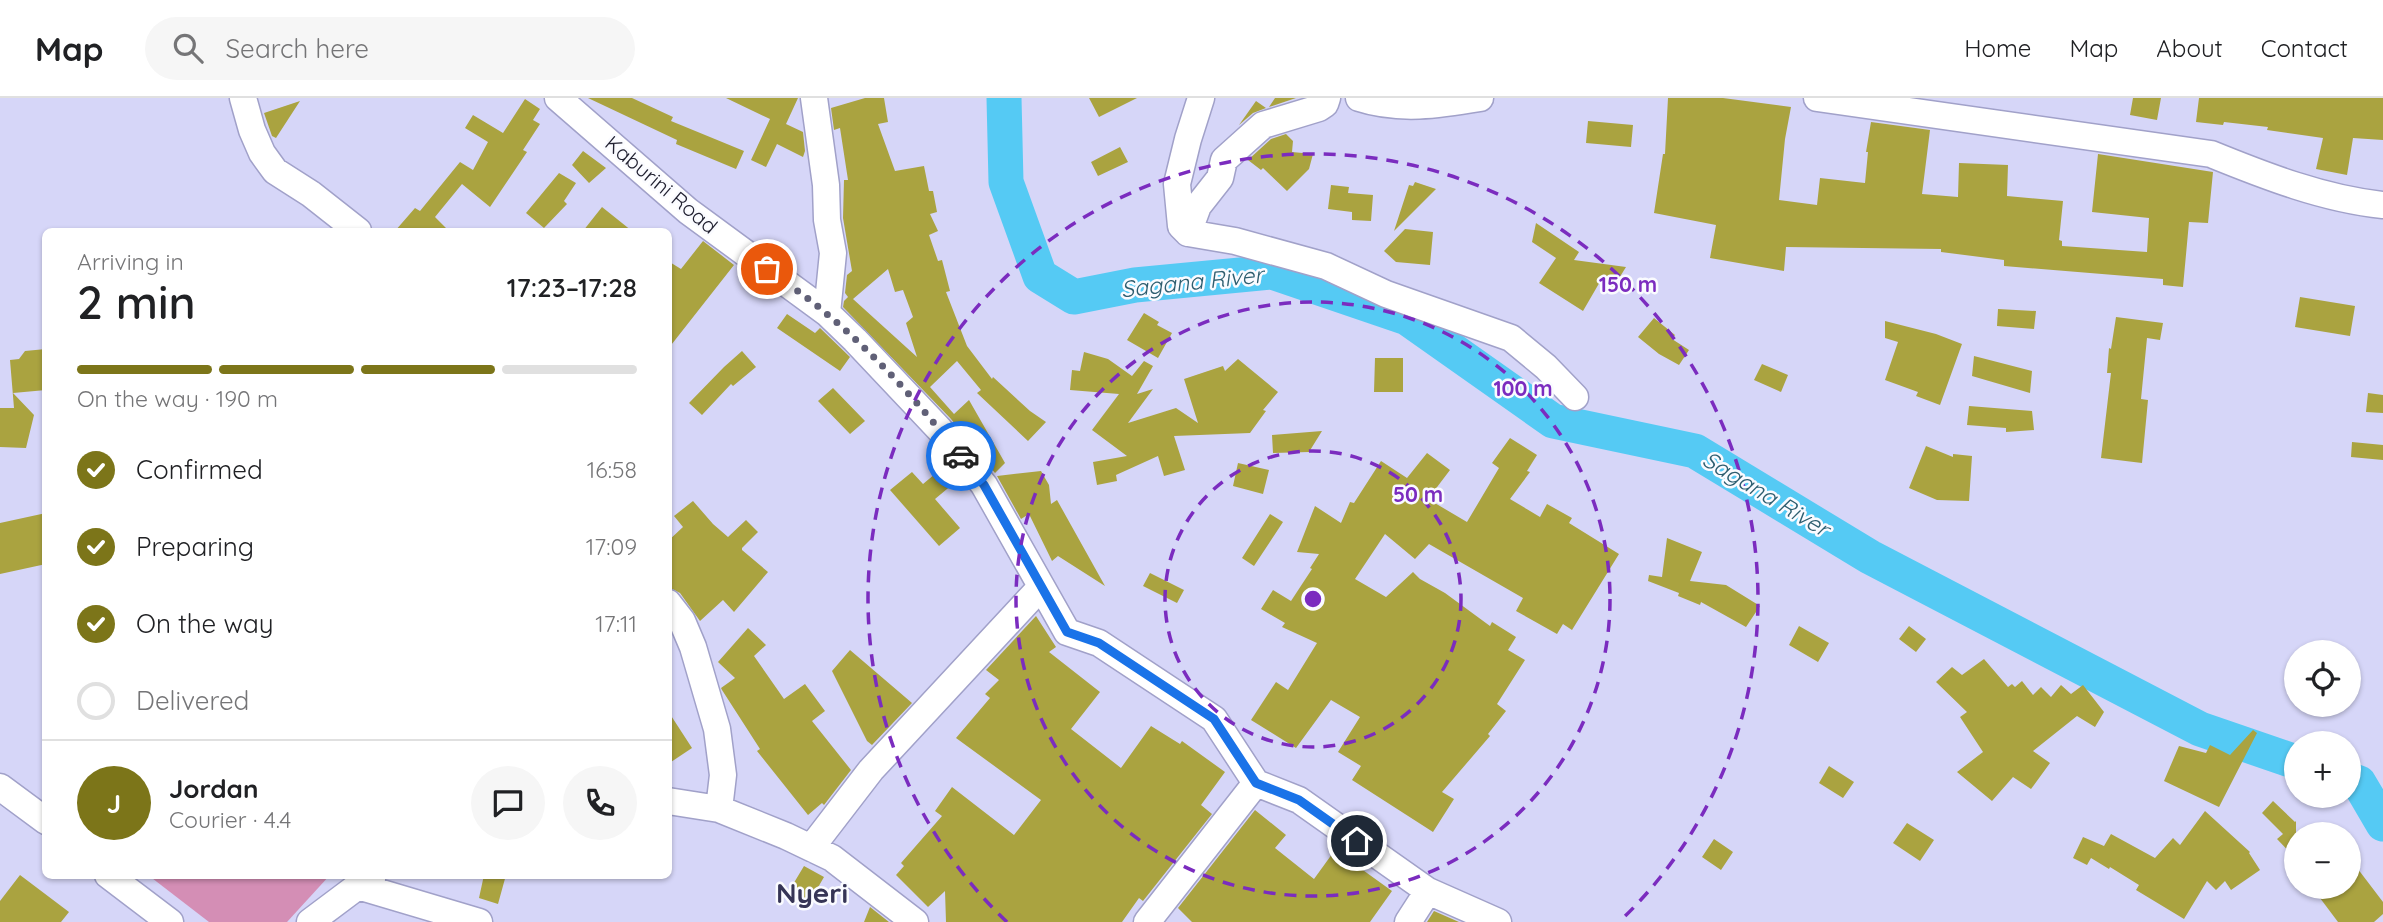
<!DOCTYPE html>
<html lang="en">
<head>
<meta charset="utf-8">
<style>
  :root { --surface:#fff; --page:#f6f6f6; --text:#202124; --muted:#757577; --line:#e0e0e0; --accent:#7c7519 }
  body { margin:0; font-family:Quicksand,sans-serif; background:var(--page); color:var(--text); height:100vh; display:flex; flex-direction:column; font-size:26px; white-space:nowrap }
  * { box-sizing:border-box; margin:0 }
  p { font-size:23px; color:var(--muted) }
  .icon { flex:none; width:38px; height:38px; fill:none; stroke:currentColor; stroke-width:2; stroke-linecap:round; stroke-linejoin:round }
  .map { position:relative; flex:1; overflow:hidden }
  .details { position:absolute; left:42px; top:130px; width:630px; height:651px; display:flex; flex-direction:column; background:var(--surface); border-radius:10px; box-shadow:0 2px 5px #0004 }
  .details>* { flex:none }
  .controls { position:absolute; left:2284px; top:542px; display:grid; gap:14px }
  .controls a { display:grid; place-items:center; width:77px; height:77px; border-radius:50%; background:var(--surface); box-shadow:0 2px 5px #0004; font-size:35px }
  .pin { position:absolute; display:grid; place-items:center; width:60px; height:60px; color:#fff; margin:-30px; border:4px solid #fff; border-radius:50%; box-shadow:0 2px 7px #0007 }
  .courier { position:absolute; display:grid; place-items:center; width:70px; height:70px; margin:-35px; border:5px solid #1a73e8; border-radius:50%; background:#fff; color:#222; box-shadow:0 2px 9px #0007 }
  .head em { font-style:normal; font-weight:600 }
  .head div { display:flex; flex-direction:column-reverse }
  .head { display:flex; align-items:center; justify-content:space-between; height:119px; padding:0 35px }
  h1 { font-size:46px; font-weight:600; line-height:52px }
  .bar { display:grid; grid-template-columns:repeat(4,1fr); gap:10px 7px; align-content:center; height:84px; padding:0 35px }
  .bar i { height:9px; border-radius:5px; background:var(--line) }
  .bar .on { background:var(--accent) }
  .bar p { grid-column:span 4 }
  .line { display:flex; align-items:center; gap:18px; padding:0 35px; border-top:2px solid var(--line) }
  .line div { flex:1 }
  .round { display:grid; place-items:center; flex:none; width:74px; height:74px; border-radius:37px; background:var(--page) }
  ol { padding:0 35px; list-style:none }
  li { display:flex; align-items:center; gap:21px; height:77px }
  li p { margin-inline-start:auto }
  li .icon { padding:7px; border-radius:50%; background:var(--accent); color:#fff; stroke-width:4 }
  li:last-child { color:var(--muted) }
  li i { width:38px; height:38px; border:4px solid var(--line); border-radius:50% }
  header { display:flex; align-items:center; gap:42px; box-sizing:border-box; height:98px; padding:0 35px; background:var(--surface); border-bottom:2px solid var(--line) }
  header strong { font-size:33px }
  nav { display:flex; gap:38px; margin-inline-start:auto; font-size:24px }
  .search { width:490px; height:63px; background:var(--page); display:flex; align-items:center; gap:18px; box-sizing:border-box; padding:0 24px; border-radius:38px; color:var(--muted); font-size:26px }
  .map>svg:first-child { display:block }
  .green { fill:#d48eb5 }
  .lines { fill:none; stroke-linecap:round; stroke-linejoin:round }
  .river { stroke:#55caf4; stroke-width:35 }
  .building { fill:#aaa340; fill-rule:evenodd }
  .minor-casing { stroke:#a1a1c9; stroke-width:29 }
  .minor { stroke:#fff; stroke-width:26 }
  .done { stroke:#606077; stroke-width:7; stroke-dasharray:0 12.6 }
  .route { stroke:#1a73e8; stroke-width:9 }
  .ring { fill:none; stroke:#7b2cbf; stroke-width:3.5; stroke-dasharray:12 9 }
  .labels { text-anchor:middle; stroke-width:5; stroke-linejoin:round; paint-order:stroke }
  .street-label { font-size:21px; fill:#212131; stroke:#fafbff }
  .water-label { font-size:23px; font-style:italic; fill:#2e5e70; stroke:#fafbff }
  .district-label { font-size:28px; font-weight:bold; fill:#363556; stroke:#fafbff }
  .centre { fill:#7b2cbf; stroke:#fafbff; stroke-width:3.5 }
  .ring-label { font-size:21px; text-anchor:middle; font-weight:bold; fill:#7b2cbf; stroke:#fafbff; stroke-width:5; stroke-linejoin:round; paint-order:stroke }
</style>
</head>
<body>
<header>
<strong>Map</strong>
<div class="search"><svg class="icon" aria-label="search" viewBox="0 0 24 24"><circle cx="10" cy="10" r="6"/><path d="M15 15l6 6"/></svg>Search here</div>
<nav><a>Home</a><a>Map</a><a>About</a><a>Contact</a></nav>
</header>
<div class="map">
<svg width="2383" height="824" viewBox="0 0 2383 824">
  <rect width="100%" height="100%" fill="#d6d6f8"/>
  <path class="green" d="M 148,777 L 330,777 L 287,824 L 209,824 Z"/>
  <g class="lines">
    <path class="river" d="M 1004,0 L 1006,84 L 1040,178 L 1074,199 L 1135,187 L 1272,174 L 1407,220 L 1553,323 L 1695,353 L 1870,459 L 2200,631 L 2296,664
      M 2348,681 L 2359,685 L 2383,726"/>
  </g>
  <path class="building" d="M 588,0 L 632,0 L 673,19 L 671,23 L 744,53 L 736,71 L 676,46 L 677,42 Z
    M 726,0 L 798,0 L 786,26 L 803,34 L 805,53 L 803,59 L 777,46 L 766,69 L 751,62 L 770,21 Z
    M 865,0 L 884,0 L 888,24 L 878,26 L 895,73 L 924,68 L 929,93 L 933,93 L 937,114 L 930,116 L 938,133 L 929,137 L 938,163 L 942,162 L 950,193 L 946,194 L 967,248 L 992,281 L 993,279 L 1030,313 L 1046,324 L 1028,343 L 977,295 L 981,292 L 957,263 L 930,289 L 954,316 L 969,302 L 1005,365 L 995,375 L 951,321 L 843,209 L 844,203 L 848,199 L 845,195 L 847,177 L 852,173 L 843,120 L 844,82 L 848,82 L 840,30 L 834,32 L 831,10 ZM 888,171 L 895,194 L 903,192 L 913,219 L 906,225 L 917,259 L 853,201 Z
    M 1089,0 L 1137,0 L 1099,19 Z
    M 1275,0 L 1296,0 L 1269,9 Z
    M 1668,0 L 1723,0 L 1791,9 L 1785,41 L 1779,102 L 1817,107 L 1820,80 L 1865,85 L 1868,54 L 1866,54 L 1871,24 L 1930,32 L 1922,96 L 1958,99 L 1959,65 L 2008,67 L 2007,98 L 2063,103 L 2059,142 L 2062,143 L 2062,148 L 2147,154 L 2149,120 L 2092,114 L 2098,56 L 2213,74 L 2208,125 L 2189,124 L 2183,189 L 2163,187 L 2163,181 L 2004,168 L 2004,162 L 1941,154 L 1941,151 L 1786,149 L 1784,173 L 1710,160 L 1716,127 L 1654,115 L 1663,56 L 1665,56 Z
    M 2133,0 L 2161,0 L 2157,22 L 2130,17 Z
    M 2199,0 L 2383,0 L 2383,42 L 2353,40 L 2347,77 L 2316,71 L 2323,40 L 2267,32 L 2268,29 L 2224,24 L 2223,27 L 2196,24 Z
    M 525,1 L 540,11 L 533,22 L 540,26 L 523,52 L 527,54 L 490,109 L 462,86 L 435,119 L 449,133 L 395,133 L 415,110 L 420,113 L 460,64 L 473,72 L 488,44 L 465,30 L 473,17 L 503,35 Z
    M 300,3 L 276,40 L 272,38 L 264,15 Z
    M 1256,3 L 1266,10 L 1253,15 L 1239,27 Z
    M 1588,23 L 1633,27 L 1631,49 L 1586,45 Z
    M 1286,36 L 1293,43 L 1292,54 L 1313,56 L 1309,71 L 1287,93 L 1263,70 L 1261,72 L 1248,62 L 1271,41 Z
    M 1120,49 L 1128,64 L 1098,78 L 1091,64 Z
    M 583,53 L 606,70 L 589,85 L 572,67 Z
    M 559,75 L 576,85 L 564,103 L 567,106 L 544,130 L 526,115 Z
    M 1415,84 L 1436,91 L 1394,133 L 1409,87 L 1413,88 Z
    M 1331,87 L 1349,89 L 1348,95 L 1373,97 L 1371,123 L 1352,122 L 1352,114 L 1328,111 Z
    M 602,109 L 632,133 L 583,133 Z
    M 1536,125 L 1579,154 L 1574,162 L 1626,169 L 1613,190 L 1601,182 L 1583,213 L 1539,185 L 1556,160 L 1532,144 Z
    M 1405,131 L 1433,134 L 1430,167 L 1396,164 L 1384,153 Z
    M 703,143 L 734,167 L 668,251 L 668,163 L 681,171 Z
    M 2300,199 L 2355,208 L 2350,238 L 2295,229 Z
    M 1998,211 L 2036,213 L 2034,231 L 1997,228 Z
    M 1144,215 L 1159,224 L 1157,227 L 1172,235 L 1158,260 L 1127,242 Z
    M 787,216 L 815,235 L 820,230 L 850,259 L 840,273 L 777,230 Z
    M 2116,219 L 2163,225 L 2160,242 L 2147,240 L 2141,301 L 2148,302 L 2142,365 L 2101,360 L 2111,275 L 2107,275 L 2109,250 L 2111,251 Z
    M 1654,220 L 1675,237 L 1672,241 L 1689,252 L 1679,267 L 1659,256 L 1638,239 Z
    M 1885,223 L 1936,236 L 1962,246 L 1940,307 L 1916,298 L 1918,294 L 1885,282 L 1898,244 L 1885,240 Z
    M 46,251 L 46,292 L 13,295 L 34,317 L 26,350 L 0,349 L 0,310 L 14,310 L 10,262 L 19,261 L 25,253 Z
    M 742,253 L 756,269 L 733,288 L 731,286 L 702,317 L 689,305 L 724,269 Z
    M 1084,254 L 1108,261 L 1132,278 L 1144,263 L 1153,268 L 1137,296 L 1153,291 L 1128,325 L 1176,310 L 1198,325 L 1184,281 L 1223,268 L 1225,273 L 1238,261 L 1278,294 L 1263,312 L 1266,313 L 1250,335 L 1174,338 L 1185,372 L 1164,378 L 1158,358 L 1116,377 L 1117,383 L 1097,387 L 1093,364 L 1127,358 L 1092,332 L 1119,296 L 1070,292 L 1072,272 L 1080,273 Z
    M 1974,258 L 2032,273 L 2030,295 L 1972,278 Z
    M 1375,260 L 1403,260 L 1403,294 L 1374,294 Z
    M 1762,266 L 1788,277 L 1781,294 L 1754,282 Z
    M 833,290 L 865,323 L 850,336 L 818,303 Z
    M 2368,295 L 2383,297 L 2383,315 L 2366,314 Z
    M 1969,308 L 2032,313 L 2034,332 L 2006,334 L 2006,330 L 1967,327 Z
    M 1322,333 L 1309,354 L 1273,355 L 1272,337 Z
    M 1510,340 L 1537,357 L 1527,373 L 1530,374 L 1510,401 L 1540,419 L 1547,406 L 1572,420 L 1569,425 L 1619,456 L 1572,532 L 1563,526 L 1557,536 L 1516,513 L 1523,500 L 1429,446 L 1415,461 L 1385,436 L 1355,481 L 1386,499 L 1413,474 L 1420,481 L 1445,495 L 1490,528 L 1492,524 L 1516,539 L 1508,552 L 1525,562 L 1497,606 L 1506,613 L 1488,636 L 1490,638 L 1442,694 L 1454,701 L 1433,734 L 1352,682 L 1361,668 L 1338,654 L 1360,619 L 1331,602 L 1296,650 L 1251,622 L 1276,584 L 1288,592 L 1317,545 L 1282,529 L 1285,525 L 1261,511 L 1273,492 L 1291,503 L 1312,471 L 1310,470 L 1319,456 L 1297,454 L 1315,408 L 1341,425 L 1350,404 L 1354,405 L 1381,363 L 1407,380 L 1427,355 L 1450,372 L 1428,401 L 1467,424 L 1499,370 L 1492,365 Z
    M 2352,344 L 2383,347 L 2383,362 L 2351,359 Z
    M 1926,348 L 1953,359 L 1953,356 L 1972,358 L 1969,403 L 1937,402 L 1909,390 Z
    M 1238,365 L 1269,372 L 1263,396 L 1233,388 Z
    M 941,371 L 953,386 L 935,401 L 960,430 L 939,448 L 890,392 L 912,374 L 923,386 Z
    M 1041,373 L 1049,387 L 1051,406 L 1057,402 L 1105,488 L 1058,458 L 1052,463 L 1029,416 L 1021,421 L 997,378 Z
    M 693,403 L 713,426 L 728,439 L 746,422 L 758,434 L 742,450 L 742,452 L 768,474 L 734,514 L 723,502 L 700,523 L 680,495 L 668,489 L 668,443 L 683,429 L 674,418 Z
    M 46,415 L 46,466 L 0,476 L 0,425 Z
    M 1270,416 L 1283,424 L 1254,468 L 1242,460 Z
    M 1667,440 L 1702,454 L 1690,483 L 1726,487 L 1760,508 L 1746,529 L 1701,504 L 1700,507 L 1678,498 L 1679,495 L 1648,483 L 1649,477 L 1662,479 Z
    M 1150,475 L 1184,492 L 1177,505 L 1143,488 Z
    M 1036,518 L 1056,549 L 1049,554 L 1100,594 L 1071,631 L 1121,670 L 1151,628 L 1180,646 L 1182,643 L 1225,674 L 1201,707 L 1212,716 L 1143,803 L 1139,800 L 1122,824 L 946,824 L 945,793 L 928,809 L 896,777 L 904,768 L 901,765 L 942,718 L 935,713 L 952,689 L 1014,737 L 1041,702 L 956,640 L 990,600 L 985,596 L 999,582 L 986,572 Z
    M 1799,528 L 1829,545 L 1818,564 L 1789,547 Z
    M 1909,528 L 1926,541 L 1916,554 L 1899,541 Z
    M 748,530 L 766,547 L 754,558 L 784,601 L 805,586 L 825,613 L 812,623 L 851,672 L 824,707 L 822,705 L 808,717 L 757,653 L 760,651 L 722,592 L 721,590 L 735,580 L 718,564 Z
    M 850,552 L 912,605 L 872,647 L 867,643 L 832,573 Z
    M 1984,561 L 2008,589 L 2012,586 L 2015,589 L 2022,583 L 2033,597 L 2041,589 L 2051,599 L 2061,587 L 2071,596 L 2083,587 L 2104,614 L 2095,629 L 2077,618 L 2033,653 L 2050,665 L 2031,691 L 2013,679 L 1992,703 L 1957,674 L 1983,654 L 1960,619 L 1967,614 L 1936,584 L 1952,569 L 1962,577 Z
    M 668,613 L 692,650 L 668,666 Z
    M 2253,632 L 2257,635 L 2219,709 L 2164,683 L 2179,648 L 2206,655 L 2210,647 L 2230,657 Z
    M 1829,668 L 1854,684 L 1843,700 L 1819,685 Z
    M 2273,703 L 2295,724 L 2296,723 L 2296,761 L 2277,741 L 2283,736 L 2262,715 Z
    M 1255,712 L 1286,737 L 1275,750 L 1314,781 L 1335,752 L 1392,793 L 1370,824 L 1192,824 L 1178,810 Z
    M 2205,713 L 2250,754 L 2249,755 L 2260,772 L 2231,792 L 2225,783 L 2216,792 L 2207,783 L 2184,821 L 2136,792 L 2139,787 L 2110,769 L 2109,771 L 2091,760 L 2087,767 L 2073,760 L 2083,739 L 2104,748 L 2111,736 L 2155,760 L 2173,740 L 2180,747 Z
    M 1907,725 L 1934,742 L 1920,763 L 1893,745 Z
    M 1714,741 L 1733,754 L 1721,772 L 1702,759 Z
    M 2348,758 L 2383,804 L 2383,816 L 2374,824 L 2338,824 L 2317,796 L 2326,789 L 2348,789 Z
    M 804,768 L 824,779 L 809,805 L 789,793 Z
    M 20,777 L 69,814 L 61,824 L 0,824 L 0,803 Z
    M 484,777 L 506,777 L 498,806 L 479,800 Z
    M 870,809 L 889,824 L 864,824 Z
    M 1434,813 L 1459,824 L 1427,824 Z"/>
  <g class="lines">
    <g class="minor-casing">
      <path id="minor" d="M 243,0 L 252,32 L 262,55 L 275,73 L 311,96 L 358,133
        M 558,0 L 688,113 L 827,215 L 855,242 L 940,332 L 984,387 L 1067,534 L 1099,545 L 1214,621 L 1256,685 L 1299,702 L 1428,793 L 1498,824
        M 814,0 L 826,87 L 827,122 L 833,155 L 827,215
        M 1201,0 L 1188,41 L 1177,86 L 1181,128 L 1188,135 L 1235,143 L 1326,168 L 1386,196 L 1511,240 L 1546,269 L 1575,299
        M 1359,0 C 1399,13 1439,7 1480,0
        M 1817,0 L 2211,56 C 2265,78 2324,101 2383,107
        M 1188,135 L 1198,108 L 1220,80 L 1224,62 L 1263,27 L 1319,10 L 1325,6 L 1327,0
        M 668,505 L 682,523 L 693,549 L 717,631 L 723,677 L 719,711
        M 0,689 L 46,723
        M 668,703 L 719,711 L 786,738 L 832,760 L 915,824
        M 811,750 L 871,672 L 1041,489
        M 108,777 L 170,824
        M 358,788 L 479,824
        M 310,824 L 358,788 L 372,781
        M 1147,824 L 1256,685
        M 1408,824 L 1428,793"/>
    </g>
    <use href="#minor" class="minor"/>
  </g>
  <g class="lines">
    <path class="done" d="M 767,171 C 787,186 809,200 828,217 C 876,257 922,309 961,358"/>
    <path class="route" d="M 961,358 L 984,387 L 1067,534 L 1099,545 L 1214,621 L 1256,685 L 1299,702 L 1357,743"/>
  </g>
  <g class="ring">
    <circle cx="1313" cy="501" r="148"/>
    <circle cx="1313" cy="501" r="297"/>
    <path d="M1007 824A445 445 0 1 1 1619 824"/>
  </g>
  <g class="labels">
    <g class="street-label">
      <text transform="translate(661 87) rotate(40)" y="7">Kaburini Road</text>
    </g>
    <g class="water-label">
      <text transform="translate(1192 184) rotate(-6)" y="8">Sagana River</text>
      <text transform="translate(1766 396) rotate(31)" y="8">Sagana River</text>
    </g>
    <g class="district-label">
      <text x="812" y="805">Nyeri</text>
    </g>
  </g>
  <circle cx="1313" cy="501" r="10" class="centre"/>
  <g class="ring-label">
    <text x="1628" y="194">150 m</text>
    <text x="1523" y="298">100 m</text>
    <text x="1418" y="404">50 m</text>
  </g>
</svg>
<div class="controls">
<a><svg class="icon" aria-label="locate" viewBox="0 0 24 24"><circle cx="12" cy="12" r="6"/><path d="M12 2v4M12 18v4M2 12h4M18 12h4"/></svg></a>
<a>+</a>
<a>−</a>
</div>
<div class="pin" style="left:767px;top:171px;background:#ea580c"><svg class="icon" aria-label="bag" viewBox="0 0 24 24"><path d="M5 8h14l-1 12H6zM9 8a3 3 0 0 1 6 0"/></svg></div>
<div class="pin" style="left:1357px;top:743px;background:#1f2937"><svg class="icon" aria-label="home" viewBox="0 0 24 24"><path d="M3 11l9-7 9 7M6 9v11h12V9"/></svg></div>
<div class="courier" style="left:961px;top:358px"><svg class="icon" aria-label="car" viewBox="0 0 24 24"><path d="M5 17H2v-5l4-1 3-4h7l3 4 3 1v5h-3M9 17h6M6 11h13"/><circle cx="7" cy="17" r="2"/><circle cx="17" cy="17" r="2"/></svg></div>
<section class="details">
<div class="head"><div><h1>2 min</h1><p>Arriving in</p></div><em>17:23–17:28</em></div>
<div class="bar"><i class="on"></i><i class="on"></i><i class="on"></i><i></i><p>On the way · 190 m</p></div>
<ol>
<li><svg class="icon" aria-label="check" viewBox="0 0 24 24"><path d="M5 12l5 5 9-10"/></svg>Confirmed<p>16:58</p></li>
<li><svg class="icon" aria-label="check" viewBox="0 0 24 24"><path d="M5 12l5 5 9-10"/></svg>Preparing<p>17:09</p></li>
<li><svg class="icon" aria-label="check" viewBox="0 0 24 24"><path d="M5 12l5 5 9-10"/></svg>On the way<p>17:11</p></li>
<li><i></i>Delivered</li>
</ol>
<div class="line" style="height:126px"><b class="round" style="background:var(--accent);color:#fff">J</b><div><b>Jordan</b><p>Courier · 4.4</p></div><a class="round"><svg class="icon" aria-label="chat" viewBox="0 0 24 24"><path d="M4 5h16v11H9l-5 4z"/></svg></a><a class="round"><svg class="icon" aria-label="phone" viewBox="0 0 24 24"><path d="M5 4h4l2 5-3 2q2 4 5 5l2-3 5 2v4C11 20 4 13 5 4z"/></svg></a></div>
</section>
</div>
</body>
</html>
